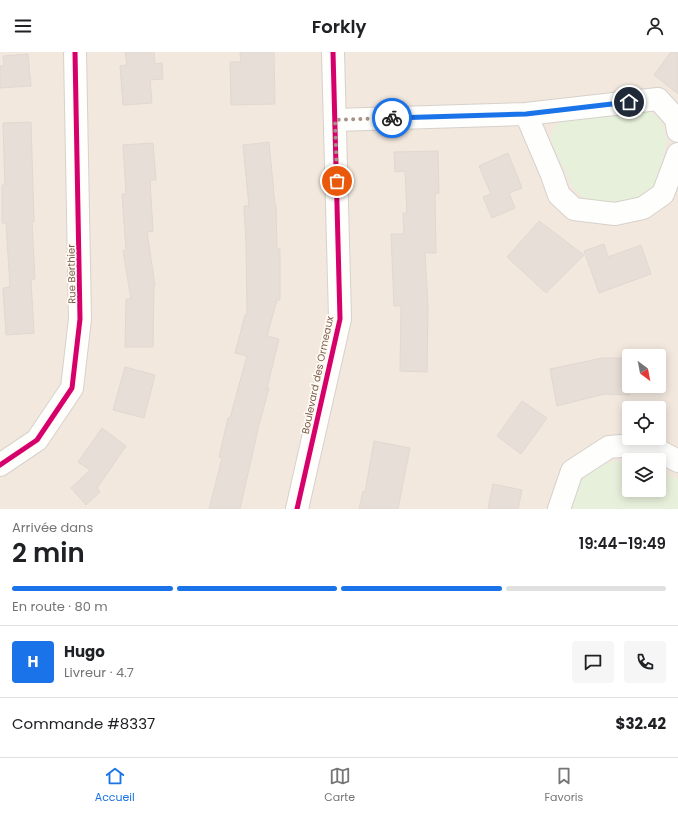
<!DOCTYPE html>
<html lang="fr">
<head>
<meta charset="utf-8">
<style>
  :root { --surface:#fff; --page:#f6f6f6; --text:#202124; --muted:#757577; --line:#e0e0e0; --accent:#1a73e8 }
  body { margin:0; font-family:Poppins,sans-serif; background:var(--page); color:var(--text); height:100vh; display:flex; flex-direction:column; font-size:15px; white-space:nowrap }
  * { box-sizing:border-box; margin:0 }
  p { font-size:13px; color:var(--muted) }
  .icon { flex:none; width:22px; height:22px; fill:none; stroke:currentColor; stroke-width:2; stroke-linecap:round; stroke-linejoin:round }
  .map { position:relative; height:457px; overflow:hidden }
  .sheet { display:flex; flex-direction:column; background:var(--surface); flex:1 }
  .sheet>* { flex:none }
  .needle { width:26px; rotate:148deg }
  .buttons { position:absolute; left:622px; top:297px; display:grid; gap:8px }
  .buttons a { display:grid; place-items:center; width:44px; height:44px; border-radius:4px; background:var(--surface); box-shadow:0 2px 10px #0003; font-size:20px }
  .pin { position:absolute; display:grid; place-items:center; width:34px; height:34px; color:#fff; margin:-17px; border:2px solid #fff; border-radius:50%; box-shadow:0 1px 4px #0007 }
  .courier { position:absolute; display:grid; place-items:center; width:40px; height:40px; margin:-20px; border:3px solid #1a73e8; border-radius:50%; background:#fff; color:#222; box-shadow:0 1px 5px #0007 }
  .summary em { font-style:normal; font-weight:600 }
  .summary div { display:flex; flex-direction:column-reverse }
  .summary { display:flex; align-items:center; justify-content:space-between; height:68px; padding:0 12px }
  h1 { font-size:26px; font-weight:600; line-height:30px }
  .bar { display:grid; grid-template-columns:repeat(4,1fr); gap:6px 4px; align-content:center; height:48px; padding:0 12px }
  .bar i { height:5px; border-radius:3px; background:var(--line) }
  .bar .selected { background:var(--accent) }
  .bar p { grid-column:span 4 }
  .line { display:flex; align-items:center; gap:10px; padding:0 12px; border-top:1px solid var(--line) }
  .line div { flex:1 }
  .round { display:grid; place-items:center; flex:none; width:42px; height:42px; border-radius:4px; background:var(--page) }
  header { display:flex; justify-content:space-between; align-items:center; height:52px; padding:0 12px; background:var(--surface); font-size:18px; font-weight:600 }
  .dock { display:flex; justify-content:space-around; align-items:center; height:56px; border-top:1px solid var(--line); background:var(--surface); font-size:11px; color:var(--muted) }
  .dock a { display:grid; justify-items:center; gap:2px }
  .dock .selected { color:var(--accent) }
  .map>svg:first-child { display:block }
  .residential { fill:#f2e8de; fill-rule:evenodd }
  .grass { fill:#e7f0db }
  .building { fill:#e6ded7; stroke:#e2d8d2 }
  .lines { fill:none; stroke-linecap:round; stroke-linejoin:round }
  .street-casing { stroke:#d7d1cb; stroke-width:24 }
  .street { stroke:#fefefd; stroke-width:22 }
  .cycleway-casing { stroke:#fffaf3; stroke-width:8 }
  .cycleway { stroke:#d6006c; stroke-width:5 }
  .done { stroke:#a69286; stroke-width:4; stroke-dasharray:0 7.2 }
  .route { stroke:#1a73e8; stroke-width:5 }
  .labels { text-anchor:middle; stroke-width:3.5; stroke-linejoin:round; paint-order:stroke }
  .street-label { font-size:10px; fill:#7a5c4d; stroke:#fffaf3 }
</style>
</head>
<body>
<header><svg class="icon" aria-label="menu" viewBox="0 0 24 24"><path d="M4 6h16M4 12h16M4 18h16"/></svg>Forkly<svg class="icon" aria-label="person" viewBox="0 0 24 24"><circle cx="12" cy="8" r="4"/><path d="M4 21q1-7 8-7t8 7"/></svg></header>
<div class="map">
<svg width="678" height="457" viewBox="0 0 678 457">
  <rect width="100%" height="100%" fill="#f9f5f0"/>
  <path class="residential" d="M 0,0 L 678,0 L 678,457 L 0,457 ZM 629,304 L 659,304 L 659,334 L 629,334 ZM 629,356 L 659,356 L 659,386 L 629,386 ZM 629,408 L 659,408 L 659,438 L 629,438 Z"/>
  <path class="grass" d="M 647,57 L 661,68 L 667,89 L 658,131 L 647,142 L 629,153 L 601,153 L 581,144 L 572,134 L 552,91 L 553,77 L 561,70 Z
    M 617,409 L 629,412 L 629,438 L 659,438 L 659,420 L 678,427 L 678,457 L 569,457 L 575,435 L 596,415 Z"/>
  <path class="building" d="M 125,0 L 154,0 L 155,12 L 162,11 L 163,27 L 150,28 L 152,51 L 123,53 L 120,14 L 127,13 Z
    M 240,0 L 274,0 L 275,52 L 231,53 L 230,10 L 241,10 Z
    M 671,0 L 678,0 L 678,42 L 654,23 Z
    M 28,2 L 31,34 L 0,36 L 0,14 L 4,14 L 3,4 Z
    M 31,70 L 34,170 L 32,170 L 35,227 L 31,228 L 34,281 L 6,283 L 3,236 L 10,235 L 6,171 L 2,171 L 2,133 L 5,133 L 3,71 Z
    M 269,90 L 275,153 L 276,153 L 277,197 L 280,197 L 280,248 L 277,248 L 267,284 L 279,287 L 267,336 L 269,336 L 259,373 L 240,457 L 209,457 L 222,406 L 219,405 L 228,366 L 230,366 L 247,304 L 235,301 L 245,263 L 247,263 L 246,191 L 244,154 L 249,154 L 243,93 Z
    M 153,91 L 156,128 L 150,128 L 153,179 L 147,180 L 155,233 L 154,233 L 153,295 L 125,295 L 126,247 L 131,247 L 123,199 L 126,198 L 122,142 L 126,142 L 123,93 Z
    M 438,99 L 439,141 L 435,142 L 436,201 L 425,201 L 428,255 L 427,320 L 400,319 L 401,254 L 394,254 L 391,182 L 404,182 L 403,161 L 407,161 L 405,119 L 395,120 L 394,100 Z
    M 508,101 L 522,136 L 509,141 L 515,156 L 492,166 L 483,145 L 491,142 L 479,114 Z
    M 539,169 L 584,203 L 546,241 L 507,205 Z
    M 604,192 L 608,205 L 641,193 L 651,222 L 599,241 L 584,199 Z
    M 602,306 L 629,306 L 629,343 L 604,342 L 557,354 L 550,317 Z
    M 125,315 L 155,323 L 144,366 L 113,358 Z
    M 522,349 L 547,366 L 521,402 L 497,384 Z
    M 102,376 L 126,394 L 97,436 L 100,440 L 86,453 L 71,436 L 90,418 L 78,410 Z
    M 374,389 L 410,396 L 398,457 L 359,457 L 363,439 L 365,440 Z
    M 493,432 L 522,438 L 518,457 L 488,457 Z"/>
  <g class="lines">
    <g class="street-casing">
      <path id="street" d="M 526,62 L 552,123 L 559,143 L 574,157 L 615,162 L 643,156 L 663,142 L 678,102
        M 335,68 L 526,62 L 658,47 L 676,67 L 678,79
        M 0,413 L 37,388 L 72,336 L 80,267 L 75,0
        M 297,457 L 340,267 L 333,0
        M 559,457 L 572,419 L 609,395 L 646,392 L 678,409"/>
    </g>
    <use href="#street" class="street"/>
    <g class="cycleway-casing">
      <path id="cycleway" d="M 0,413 L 37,388 L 72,336 L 80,267 L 75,0
        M 297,457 L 340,267 L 333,0"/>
    </g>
    <use href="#cycleway" class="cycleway"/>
  </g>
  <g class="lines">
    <path class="done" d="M 337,129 L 335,68 L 392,66"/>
    <path class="route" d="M 392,66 L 526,62 L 629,50"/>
  </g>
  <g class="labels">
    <g class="street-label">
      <text transform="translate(71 222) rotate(-91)" y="4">Rue Berthier</text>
      <text transform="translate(317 323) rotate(-78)" y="4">Boulevard des Ormeaux</text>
    </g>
  </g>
</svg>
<div class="buttons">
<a><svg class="needle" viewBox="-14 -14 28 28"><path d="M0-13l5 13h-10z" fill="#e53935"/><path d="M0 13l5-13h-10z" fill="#757577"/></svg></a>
<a><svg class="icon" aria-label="locate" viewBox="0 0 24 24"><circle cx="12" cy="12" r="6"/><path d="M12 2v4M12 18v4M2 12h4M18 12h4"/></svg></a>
<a><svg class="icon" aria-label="layers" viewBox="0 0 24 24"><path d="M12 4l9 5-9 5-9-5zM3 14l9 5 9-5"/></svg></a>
</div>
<div class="pin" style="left:337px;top:129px;background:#ea580c"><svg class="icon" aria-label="bag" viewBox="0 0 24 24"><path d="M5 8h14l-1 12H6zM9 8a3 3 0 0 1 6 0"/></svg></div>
<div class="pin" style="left:629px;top:50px;background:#1f2937"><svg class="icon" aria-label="home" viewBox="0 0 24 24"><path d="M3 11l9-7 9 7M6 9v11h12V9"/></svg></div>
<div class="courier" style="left:392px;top:66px"><svg class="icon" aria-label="bike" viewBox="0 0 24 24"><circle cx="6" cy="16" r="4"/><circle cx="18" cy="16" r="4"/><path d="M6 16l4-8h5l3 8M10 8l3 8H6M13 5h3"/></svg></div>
</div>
<section class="sheet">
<div class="summary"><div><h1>2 min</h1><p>Arrivée dans</p></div><em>19:44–19:49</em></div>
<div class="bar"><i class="selected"></i><i class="selected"></i><i class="selected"></i><i></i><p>En route · 80 m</p></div>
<div class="line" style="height:72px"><b class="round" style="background:var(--accent);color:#fff">H</b><div><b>Hugo</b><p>Livreur · 4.7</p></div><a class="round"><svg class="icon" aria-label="chat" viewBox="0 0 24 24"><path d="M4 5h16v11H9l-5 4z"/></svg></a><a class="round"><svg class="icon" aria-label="phone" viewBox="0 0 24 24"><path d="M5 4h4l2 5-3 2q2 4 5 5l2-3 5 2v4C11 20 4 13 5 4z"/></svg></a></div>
<div class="line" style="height:52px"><div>Commande #8337</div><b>$32.42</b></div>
</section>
<nav class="dock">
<a class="selected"><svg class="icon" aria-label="home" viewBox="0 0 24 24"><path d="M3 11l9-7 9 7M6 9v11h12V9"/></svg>Accueil</a>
<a><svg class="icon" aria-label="map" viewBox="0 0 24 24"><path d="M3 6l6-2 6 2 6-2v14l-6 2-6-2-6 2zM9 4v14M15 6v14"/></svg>Carte</a>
<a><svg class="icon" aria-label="saved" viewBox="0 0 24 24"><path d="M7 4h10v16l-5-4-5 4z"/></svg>Favoris</a>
</nav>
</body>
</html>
